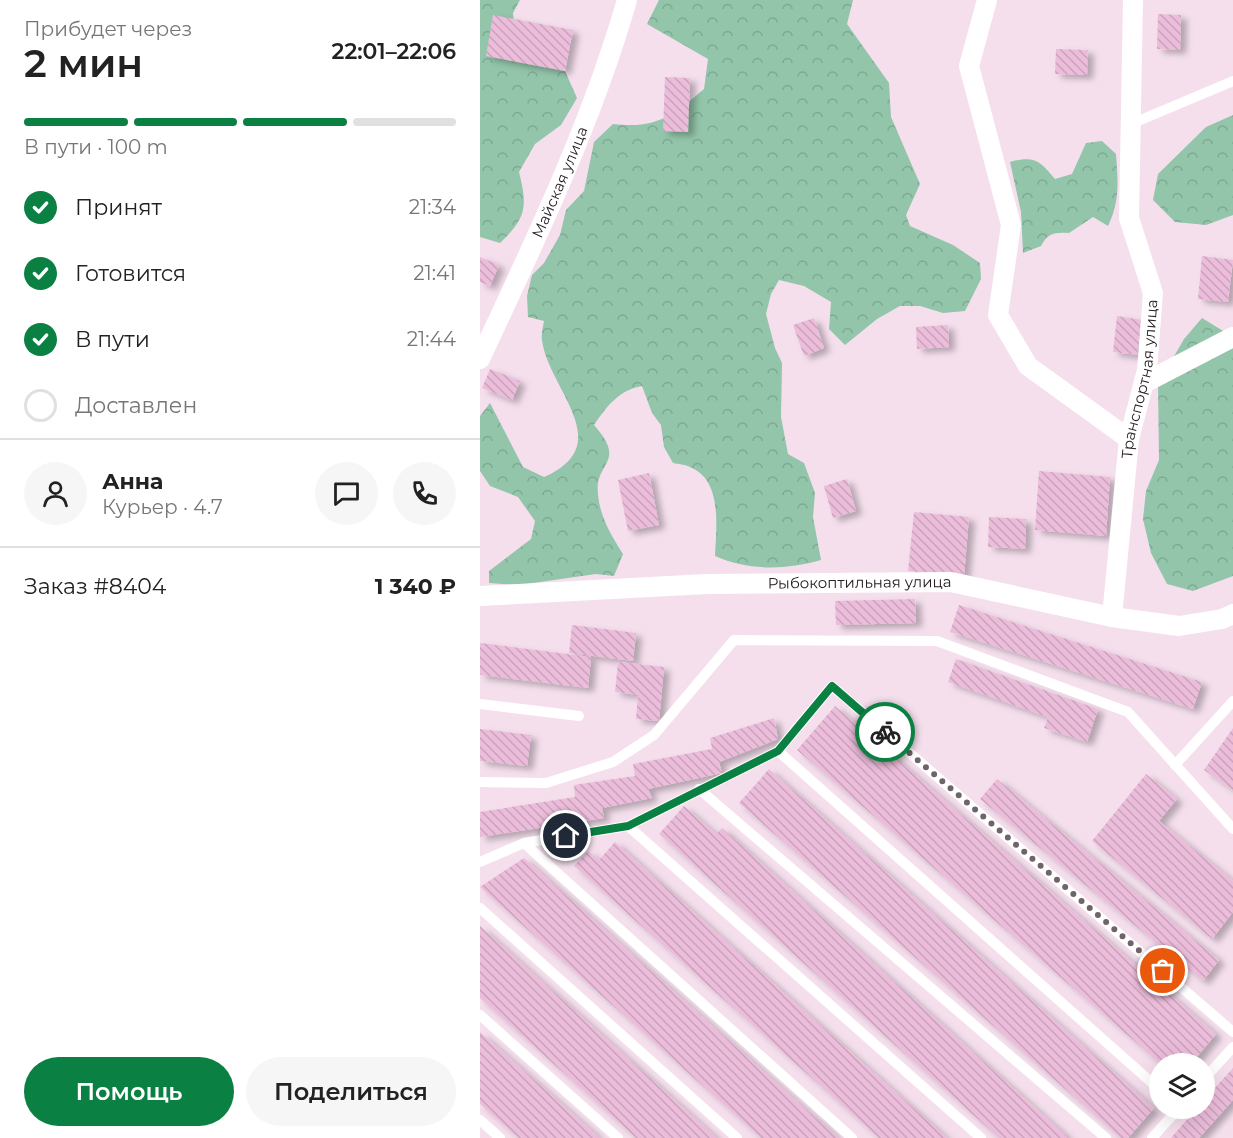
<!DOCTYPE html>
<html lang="ru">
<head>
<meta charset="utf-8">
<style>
  :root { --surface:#fff; --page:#f6f6f6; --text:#222; --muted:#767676; --line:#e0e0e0; --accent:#0b8043 }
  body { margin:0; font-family:Montserrat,sans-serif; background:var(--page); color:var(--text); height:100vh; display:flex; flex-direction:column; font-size:22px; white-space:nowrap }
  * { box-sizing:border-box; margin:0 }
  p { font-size:20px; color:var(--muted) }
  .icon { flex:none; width:33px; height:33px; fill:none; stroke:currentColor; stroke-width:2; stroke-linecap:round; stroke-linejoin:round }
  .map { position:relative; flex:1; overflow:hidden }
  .side { display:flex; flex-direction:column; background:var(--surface); width:480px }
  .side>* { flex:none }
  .fabs { position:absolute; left:669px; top:1053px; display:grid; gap:12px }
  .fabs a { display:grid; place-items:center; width:66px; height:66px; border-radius:50%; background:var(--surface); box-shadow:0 6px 24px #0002; font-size:30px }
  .pin { position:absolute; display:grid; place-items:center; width:51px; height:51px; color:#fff; margin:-26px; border:3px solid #fff; border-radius:50%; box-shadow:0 2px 6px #0007 }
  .courier { position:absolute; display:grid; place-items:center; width:60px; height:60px; margin:-30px; border:4px solid #0b8043; border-radius:50%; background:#fff; color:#222; box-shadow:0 2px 8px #0007 }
  .overview em { font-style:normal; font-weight:600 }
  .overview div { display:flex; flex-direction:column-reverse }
  .overview { display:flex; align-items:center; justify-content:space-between; height:102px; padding:0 24px }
  h1 { font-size:39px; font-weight:600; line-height:45px }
  .bar { display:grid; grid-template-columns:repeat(4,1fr); gap:9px 6px; align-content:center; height:72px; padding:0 24px }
  .bar i { height:8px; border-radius:4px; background:var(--line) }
  .bar .active { background:var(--accent) }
  .bar p { grid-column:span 4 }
  .line { display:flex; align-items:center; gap:15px; padding:0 24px; border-top:2px solid var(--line) }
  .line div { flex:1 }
  .round { display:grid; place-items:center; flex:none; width:63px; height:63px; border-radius:32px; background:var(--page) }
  ol { padding:0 24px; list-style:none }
  li { display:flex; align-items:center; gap:18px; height:66px }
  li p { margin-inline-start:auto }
  li .icon { padding:6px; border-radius:50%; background:var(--accent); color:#fff; stroke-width:4 }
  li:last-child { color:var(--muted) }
  li i { width:33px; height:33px; border:3px solid var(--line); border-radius:50% }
  .primary-button { display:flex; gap:12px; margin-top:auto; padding:12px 24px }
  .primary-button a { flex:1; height:69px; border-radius:36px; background:var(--accent); color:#fff; font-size:24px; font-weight:600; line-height:69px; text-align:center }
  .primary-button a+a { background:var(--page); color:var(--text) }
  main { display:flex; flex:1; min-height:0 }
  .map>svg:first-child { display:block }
  .forest { fill:url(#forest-crowns) }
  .building { fill:url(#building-back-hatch); filter:url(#shadow) }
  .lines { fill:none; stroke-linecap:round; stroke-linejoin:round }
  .service { stroke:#fff; stroke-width:10 }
  .minor { stroke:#fff; stroke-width:20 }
  .done { stroke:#70636b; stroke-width:6; stroke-dasharray:0 10.8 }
  .route { stroke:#0b8043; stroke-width:8 }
  .labels { text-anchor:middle; stroke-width:4.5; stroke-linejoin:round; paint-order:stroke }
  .street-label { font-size:15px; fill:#282025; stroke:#fff }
</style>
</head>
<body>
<main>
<section class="side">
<div class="overview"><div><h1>2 мин</h1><p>Прибудет через</p></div><em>22:01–22:06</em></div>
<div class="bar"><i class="active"></i><i class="active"></i><i class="active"></i><i></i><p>В пути · 100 m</p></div>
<ol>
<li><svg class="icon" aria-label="check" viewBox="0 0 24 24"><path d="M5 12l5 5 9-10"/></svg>Принят<p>21:34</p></li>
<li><svg class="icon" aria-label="check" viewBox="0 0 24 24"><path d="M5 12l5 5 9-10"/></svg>Готовится<p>21:41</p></li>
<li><svg class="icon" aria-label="check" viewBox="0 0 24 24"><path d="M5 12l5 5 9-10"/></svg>В пути<p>21:44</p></li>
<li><i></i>Доставлен</li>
</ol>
<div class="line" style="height:108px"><a class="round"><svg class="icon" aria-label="person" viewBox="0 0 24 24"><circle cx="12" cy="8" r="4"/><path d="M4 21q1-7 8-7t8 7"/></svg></a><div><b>Анна</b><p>Курьер · 4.7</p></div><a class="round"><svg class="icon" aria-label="chat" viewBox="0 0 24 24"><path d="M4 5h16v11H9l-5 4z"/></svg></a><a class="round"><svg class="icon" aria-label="phone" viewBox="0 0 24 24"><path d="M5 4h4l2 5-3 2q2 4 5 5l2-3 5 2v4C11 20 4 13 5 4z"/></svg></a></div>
<div class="line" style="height:78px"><div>Заказ #8404</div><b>1 340 ₽</b></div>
<div class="primary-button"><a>Помощь</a><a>Поделиться</a></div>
</section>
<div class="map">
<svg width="753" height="1138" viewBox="0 0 753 1138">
  <defs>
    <pattern id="forest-crowns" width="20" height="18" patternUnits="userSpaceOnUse" patternTransform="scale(1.5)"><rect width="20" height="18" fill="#92c5aa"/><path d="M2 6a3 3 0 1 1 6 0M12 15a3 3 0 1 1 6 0" fill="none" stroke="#7ea992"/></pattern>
    <pattern id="building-back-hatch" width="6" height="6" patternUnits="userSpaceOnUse" patternTransform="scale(1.5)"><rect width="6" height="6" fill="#ecbddb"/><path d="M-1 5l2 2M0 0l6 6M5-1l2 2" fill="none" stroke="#caa2bc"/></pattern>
    <filter id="shadow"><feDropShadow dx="6" dy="4" stdDeviation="3" flood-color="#0004"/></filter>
  </defs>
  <rect width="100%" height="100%" fill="#f5dfed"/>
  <path class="forest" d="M 0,0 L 40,0 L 33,13 L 36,44 L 85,71 L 97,98 L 81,125 L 55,144 L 39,172 C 48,208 46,218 20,243 L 0,237 Z
    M 179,0 L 373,0 L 367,24 L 409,83 L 411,117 L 440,184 L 426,215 L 430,226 L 473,245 L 500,263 L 501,279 L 485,311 L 463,313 L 440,306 L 420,306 L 397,319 L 365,345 L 349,329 L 351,302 L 324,286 L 299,280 L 291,294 L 286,314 L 295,348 L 302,363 L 301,417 L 308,454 L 324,463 L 335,493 L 333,517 L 341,560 C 304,570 270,571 235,556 C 236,530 243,482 212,468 C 207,465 199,464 193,463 L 184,447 L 181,425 L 172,413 L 162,386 C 139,390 127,406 114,425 C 148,463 114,462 118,494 C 120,517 131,535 143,554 L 134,576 L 116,574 L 39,585 L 9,583 L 9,571 L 51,539 L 55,521 L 38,497 L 10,486 L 0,471 L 0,416 L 10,403 L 43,467 L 64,477 C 139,444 68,389 62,340 C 61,334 63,327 64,321 L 48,317 L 47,296 L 52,275 L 64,263 L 80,235 L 86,210 L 104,191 L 114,142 L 133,124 C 177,129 192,116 224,89 L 228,59 L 167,24 Z
    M 753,115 L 753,215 L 726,225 L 695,222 L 673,200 L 678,174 L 726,127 Z
    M 622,141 L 636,154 C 638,182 640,201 628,226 L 613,217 L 589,233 C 576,232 567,233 561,246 L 543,253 L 541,212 L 530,162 C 555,155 560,161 575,179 L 592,174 L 606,143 Z
    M 722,318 L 753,337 L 753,576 L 713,591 L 687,584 L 671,553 L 663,519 L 666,491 L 679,460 L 678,384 L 704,339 Z"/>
  <path class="building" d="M 678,14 L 701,15 L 700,50 L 677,49 Z
    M 13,15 L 93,30 L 85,71 L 6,56 Z
    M 576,49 L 608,50 L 607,75 L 575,74 Z
    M 185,77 L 210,78 L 208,132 L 183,131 Z
    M 722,256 L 753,260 L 748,302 L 718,299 Z
    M 0,257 L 19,265 L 10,286 L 0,282 Z
    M 637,316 L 662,320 L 657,355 L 633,352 Z
    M 334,318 L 344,348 L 324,356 L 313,325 Z
    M 468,325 L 469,347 L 437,349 L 436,327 Z
    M 10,369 L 40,381 L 32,400 L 2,388 Z
    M 559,471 L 630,477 L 626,536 L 555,530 Z
    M 169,473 L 179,525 L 148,531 L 138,480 Z
    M 367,479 L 376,511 L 353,518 L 344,486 Z
    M 434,512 L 489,517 L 484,576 L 428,571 Z
    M 509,517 L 546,519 L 545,549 L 508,547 Z
    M 435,599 L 436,623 L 356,625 L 355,601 Z
    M 479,605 L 722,682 L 713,709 L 470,632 Z
    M 92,625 L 156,633 L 153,661 L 89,653 Z
    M 0,643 L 111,657 L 108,688 L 0,675 Z
    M 476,659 L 618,709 L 607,742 L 564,728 L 568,717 L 468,682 Z
    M 138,662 L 184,667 L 179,721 L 156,719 L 158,695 L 135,692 Z
    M 355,706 L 736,1034 L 711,1064 L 681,1064 L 317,750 Z
    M 294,718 L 298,739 L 239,762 L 242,773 L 168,789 L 172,798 L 122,808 L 124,818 L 0,837 L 0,812 L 95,797 L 94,785 L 155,776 L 153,764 L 232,749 L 230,738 Z
    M 753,728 L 753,790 L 724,770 Z
    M 0,729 L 51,735 L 47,766 L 0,761 Z
    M 289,769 L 674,1108 L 648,1138 L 641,1138 L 259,803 Z
    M 666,774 L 697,799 L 679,821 L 753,881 L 753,912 L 732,939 L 612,841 Z
    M 517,779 L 739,960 L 723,981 L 500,799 Z
    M 204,806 L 236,834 L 242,828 L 589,1138 L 519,1138 L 179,834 Z
    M 135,842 L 467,1138 L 399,1138 L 94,866 L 108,851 L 119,860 Z
    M 44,858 L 358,1138 L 281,1138 L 0,887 Z
    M 0,926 L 237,1138 L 156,1138 L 0,998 Z
    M 0,1032 L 120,1138 L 39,1138 L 0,1104 Z
    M 753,1068 L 753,1100 L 719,1138 L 691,1138 L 717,1108 L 724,1108 L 724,1100 Z"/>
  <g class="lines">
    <path class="service" d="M 651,124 L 753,81
      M 0,704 L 99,716
      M 298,751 L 680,1090
      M 695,765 L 753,701
      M 0,782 L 66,783 L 133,762 L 174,735 L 254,640 L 457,641 L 648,712 L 753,829
      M 219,789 L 626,1138
      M 148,826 L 501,1138
      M 44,843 L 372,1138
      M 0,862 L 44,843 L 148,826 L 298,751 L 352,686 L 753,1032
      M 0,908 L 257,1138
      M 0,1015 L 138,1138
      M 724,1079 L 753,1047
      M 0,1120 L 20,1138
      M 672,1138 L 699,1108"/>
    <g class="minor">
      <path d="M 507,0 L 489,66 L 531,225 L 518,315 L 548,366 L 649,439"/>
      <path id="s1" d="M 0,359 C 55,241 111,125 147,0"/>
      <path d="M 664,383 L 753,337"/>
      <path id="s2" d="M 0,596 L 227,584 L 471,582 L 632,617 L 699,626 L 742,619 L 753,614"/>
      <path id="s3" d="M 632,617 L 649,439 L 667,370 L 673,293 L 649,218 L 653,0"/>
    </g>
  </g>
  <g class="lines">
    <path class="done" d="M 405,732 L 683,971"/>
    <path class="route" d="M 86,836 L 148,826 L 298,751 L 352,686 L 405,732"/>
  </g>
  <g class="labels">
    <g class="street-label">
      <text dy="5" stroke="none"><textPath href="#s1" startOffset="194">Майская улица</textPath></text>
      <text dy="5" stroke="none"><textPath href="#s3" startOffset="240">Транспортная улица</textPath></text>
      <text dy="5" stroke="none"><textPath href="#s2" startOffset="380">Рыбокоптильная улица</textPath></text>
    </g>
  </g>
</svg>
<div class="fabs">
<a><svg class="icon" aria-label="layers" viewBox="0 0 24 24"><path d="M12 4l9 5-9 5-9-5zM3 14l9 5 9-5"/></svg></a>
</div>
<div class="pin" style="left:683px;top:971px;background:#ea580c"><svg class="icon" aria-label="bag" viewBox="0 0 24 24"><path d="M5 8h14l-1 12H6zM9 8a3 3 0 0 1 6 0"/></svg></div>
<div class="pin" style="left:86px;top:836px;background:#1f2937"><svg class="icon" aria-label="home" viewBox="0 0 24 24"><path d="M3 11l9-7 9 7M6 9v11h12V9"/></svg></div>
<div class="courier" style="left:405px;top:732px"><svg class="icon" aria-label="bike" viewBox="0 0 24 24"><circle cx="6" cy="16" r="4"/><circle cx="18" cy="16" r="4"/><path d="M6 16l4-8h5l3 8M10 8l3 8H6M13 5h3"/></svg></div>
</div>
</main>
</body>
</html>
